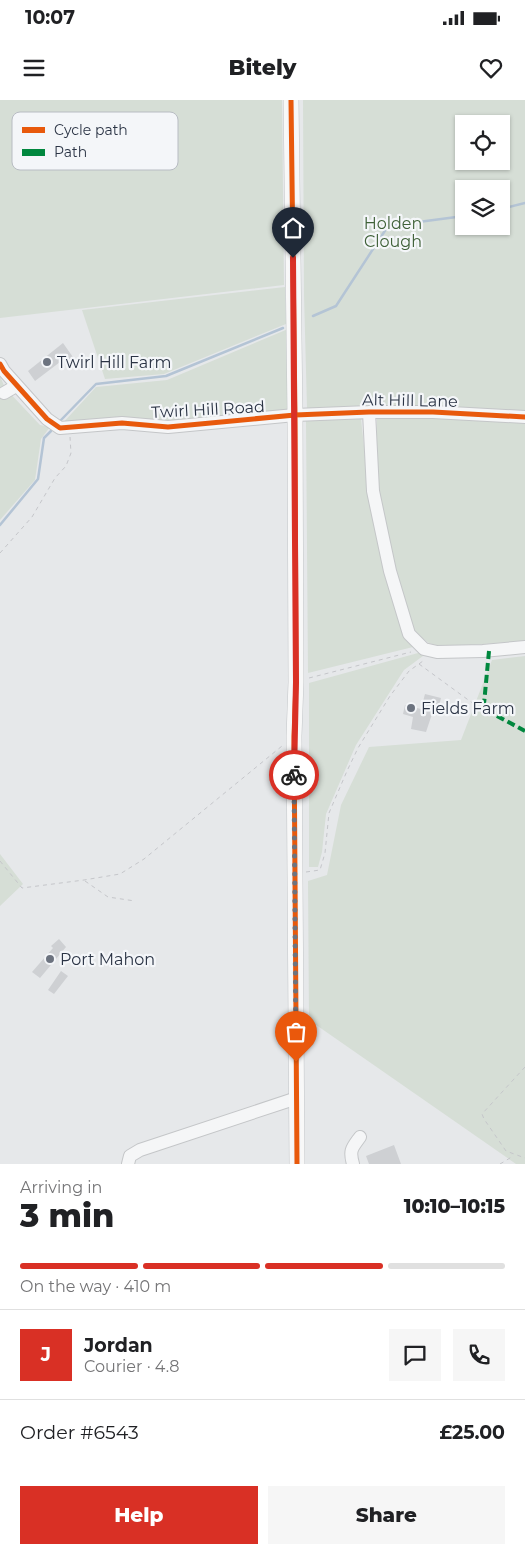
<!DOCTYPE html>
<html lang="en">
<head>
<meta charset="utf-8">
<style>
  :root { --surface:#fff; --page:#f6f6f6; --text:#202124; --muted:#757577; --line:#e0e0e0; --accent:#d93025 }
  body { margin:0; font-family:Montserrat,sans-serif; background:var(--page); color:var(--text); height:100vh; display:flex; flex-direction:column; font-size:19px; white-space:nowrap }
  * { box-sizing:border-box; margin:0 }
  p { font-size:16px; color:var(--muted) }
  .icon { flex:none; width:28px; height:28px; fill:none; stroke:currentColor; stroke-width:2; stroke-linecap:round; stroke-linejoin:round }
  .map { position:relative; height:1064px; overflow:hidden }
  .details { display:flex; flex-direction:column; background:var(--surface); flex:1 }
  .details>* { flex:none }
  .fabs { position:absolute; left:455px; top:15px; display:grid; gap:10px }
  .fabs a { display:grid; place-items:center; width:55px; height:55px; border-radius:0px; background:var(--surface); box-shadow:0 1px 4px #0004; font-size:25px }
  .pin { position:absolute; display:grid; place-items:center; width:42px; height:42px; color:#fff; margin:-51px -21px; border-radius:50% 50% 50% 0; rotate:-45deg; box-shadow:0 0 5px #0007 }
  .pin .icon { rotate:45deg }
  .courier { position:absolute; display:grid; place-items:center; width:50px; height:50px; margin:-25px; border:4px solid #d93025; border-radius:50%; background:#fff; color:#222; box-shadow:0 1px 6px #0007 }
  .overview em { font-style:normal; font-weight:800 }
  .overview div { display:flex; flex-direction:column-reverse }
  .overview { display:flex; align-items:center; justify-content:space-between; height:85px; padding:0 20px }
  h1 { font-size:32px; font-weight:800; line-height:38px }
  .bar { display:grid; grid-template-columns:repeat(4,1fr); gap:8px 5px; align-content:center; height:60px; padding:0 20px }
  .bar i { height:6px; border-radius:4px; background:var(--line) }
  .bar .selected { background:var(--accent) }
  .bar p { grid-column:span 4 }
  .line { display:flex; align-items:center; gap:12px; padding:0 20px; border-top:1px solid var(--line) }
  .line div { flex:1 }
  .round { display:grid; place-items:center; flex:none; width:52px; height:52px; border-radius:0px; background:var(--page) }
  .primary-button { display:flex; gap:10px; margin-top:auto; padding:10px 20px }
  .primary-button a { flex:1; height:58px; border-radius:0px; background:var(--accent); color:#fff; font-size:20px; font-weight:800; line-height:58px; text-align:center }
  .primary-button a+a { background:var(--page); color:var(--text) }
  .status { display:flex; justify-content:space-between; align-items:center; height:35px; padding:0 25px; background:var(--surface); direction:ltr }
  .status svg { height:14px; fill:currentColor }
  header { display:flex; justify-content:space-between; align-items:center; height:65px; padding:0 20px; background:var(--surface); font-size:22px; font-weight:800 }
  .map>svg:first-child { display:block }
  .green { fill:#d6ded6; fill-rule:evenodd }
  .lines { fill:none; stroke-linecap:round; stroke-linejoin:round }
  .stream { stroke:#b4c4d5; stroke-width:2.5 }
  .building { fill:#ced0d3 }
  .minor-casing { stroke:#c4c6c8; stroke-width:14 }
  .major-casing { stroke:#c2c5c8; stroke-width:16 }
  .path { stroke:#c5c6ca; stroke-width:1; stroke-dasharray:4 4; stroke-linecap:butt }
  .minor { stroke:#f5f6f7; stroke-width:12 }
  .major { stroke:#f8f8f8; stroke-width:15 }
  .quiet { stroke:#00873e; stroke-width:4; stroke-dasharray:8 4; stroke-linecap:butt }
  .cycleway-casing { stroke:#f4f6f9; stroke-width:8 }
  .cycleway { stroke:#e8590c; stroke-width:5 }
  .done { stroke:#6c737f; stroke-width:5; stroke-dasharray:0 9 }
  .route { stroke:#d93025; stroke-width:6 }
  .poi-dot { fill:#6c737f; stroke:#f4f6f9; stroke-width:2 }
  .labels { text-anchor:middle; stroke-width:4.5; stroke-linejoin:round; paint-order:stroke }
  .park-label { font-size:16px; fill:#3f6138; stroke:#f4f6f9 }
  .poi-label { font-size:16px; fill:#2b3445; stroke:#f4f6f9; text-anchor:start }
  .street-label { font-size:16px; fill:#2b3445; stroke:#f4f6f9 }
  .key { fill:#f4f6f9; stroke:#b8bcc3; stroke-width:1 }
  .key-label { font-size:14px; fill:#2b3445 }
</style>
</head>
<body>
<div class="status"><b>10:07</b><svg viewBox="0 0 49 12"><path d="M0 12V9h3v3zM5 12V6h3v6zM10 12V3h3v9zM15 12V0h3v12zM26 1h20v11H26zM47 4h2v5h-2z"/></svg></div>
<header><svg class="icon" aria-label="menu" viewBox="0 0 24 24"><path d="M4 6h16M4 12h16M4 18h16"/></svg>Bitely<svg class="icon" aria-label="heart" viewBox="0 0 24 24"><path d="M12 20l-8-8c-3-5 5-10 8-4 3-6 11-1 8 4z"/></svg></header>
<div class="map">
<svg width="525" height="1064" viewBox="0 0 525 1064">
  <rect width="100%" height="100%" fill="#e6e8ea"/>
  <path class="green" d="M 0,0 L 282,0 L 284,185 L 0,218 Z
    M 303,0 L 525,0 L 525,313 L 307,308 L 304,195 ZM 464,24 L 501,24 L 501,61 L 464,61 ZM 464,89 L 501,89 L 501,126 L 464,126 Z
    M 285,187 L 286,224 L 164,274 L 105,279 L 82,210 Z
    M 288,229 L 287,310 L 165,324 L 61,325 L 96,287 L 167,280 Z
    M 0,276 L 5,288 L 40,325 L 50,327 L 41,339 L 35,380 L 0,420 Z
    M 377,317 L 439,317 L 525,322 L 525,541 L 443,547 L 429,543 L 414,532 L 401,501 L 376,385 Z
    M 361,319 L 370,401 L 380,446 L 413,547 L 308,573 L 306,320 Z
    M 418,553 L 427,553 L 404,570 L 356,645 L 326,714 L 322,752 L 318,767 L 309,767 L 309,583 Z
    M 525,556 L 525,1064 L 516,1064 L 309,920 L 308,781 L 327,775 L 341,705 L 369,647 L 461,640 L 492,560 Z
    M 0,754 L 23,784 L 0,806 Z"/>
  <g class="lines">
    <path class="stream" d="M 501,109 L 525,103
      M 313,216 L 336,206 L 388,126 L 464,116
      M 61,320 L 96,284 L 166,276 L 283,228
      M 0,425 L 38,379 L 44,338 L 51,331"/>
  </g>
  <path class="building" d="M 63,243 L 75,260 L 68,265 L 64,259 L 35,281 L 28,271 Z
    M 425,594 L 441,598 L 439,606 L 435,605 L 426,632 L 411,629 L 413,617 L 403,614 L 405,605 L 421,609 Z
    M 59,839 L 66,847 L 40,878 L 32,872 L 53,848 L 51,846 Z
    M 61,871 L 68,876 L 54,894 L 48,890 Z
    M 394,1045 L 401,1064 L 369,1064 L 366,1056 Z"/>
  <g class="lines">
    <g class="minor-casing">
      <path id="minor" d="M 0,264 L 4,271 L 47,319 L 60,328 L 122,323 L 168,327 L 295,315 L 369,312 L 433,312 L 525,317
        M 4,293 L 16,286
        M 369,312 L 373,391 L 390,471 L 409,534 L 424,549 L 437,552 L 483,551 L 525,547
        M 128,1064 L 130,1056 L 140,1050 L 297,998
        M 353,1064 C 349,1050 352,1048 360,1037"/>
    </g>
    <g class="major-casing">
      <path id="major" d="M 291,0 L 295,315 L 296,582 L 294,636 L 297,1064"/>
    </g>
    <path class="path" d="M 0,453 L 32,417 L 55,378 L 66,366 L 71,353 L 70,337
      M 419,564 L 482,610 L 486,610
      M 309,578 L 411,552
      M 0,761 L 22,788 L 84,780 L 120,774 L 144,759 L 282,646
      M 306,772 L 320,770 L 325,753 L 329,713 L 347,671 L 358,648 L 390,596 L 409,571 L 423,561
      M 85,781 L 108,797 L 135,801
      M 525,967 L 482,1014 L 484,1019 L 506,1051 L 525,1058
      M 500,1064 L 510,1058 L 512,1054"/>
    <use href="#minor" class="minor"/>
    <use href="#major" class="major"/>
    <path class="quiet" d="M 489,551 L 484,604 L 486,610 L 525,631"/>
    <g class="cycleway-casing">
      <path id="cycleway" d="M 291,0 L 295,315 L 296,582 L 294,636 L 297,1064
        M 0,264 L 4,271 L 47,319 L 60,328 L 122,323 L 168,327 L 295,315 L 369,312 L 433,312 L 525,317"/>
    </g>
    <use href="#cycleway" class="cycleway"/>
  </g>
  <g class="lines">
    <path class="done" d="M 294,675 L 296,962"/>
    <path class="route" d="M 293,158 L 296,582 L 294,675"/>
  </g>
  <g class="poi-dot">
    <circle cx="47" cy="262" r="5"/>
    <circle cx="411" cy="608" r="5"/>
    <circle cx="50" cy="859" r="5"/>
  </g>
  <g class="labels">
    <g class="park-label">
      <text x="393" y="129">Holden<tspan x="393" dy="18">Clough</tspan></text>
    </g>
    <g class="poi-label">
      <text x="57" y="268">Twirl Hill Farm</text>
      <text x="421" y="614">Fields Farm</text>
      <text x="60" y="865">Port Mahon</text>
    </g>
    <g class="street-label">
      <text transform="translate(410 300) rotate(1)" y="6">Alt Hill Lane</text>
      <text transform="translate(208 309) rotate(-3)" y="6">Twirl Hill Road</text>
    </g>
  </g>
  <rect x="12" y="12" width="166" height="58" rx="8" class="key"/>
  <rect x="22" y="27" width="23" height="6" fill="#e8590c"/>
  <rect x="22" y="49" width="23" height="7" fill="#00873e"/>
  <g class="key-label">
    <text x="54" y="35">Cycle path</text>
    <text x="54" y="57">Path</text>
  </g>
</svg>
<div class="fabs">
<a><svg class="icon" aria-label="locate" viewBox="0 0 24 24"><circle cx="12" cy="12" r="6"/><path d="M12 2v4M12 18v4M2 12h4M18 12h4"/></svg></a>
<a><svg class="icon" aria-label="layers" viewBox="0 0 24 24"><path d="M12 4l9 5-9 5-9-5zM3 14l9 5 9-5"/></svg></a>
</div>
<div class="pin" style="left:296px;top:962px;background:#ea580c"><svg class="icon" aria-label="bag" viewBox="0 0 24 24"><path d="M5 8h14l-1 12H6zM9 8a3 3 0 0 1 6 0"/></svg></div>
<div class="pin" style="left:293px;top:158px;background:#1f2937"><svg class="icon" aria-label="home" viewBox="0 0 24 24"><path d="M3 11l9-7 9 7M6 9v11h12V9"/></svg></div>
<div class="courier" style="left:294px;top:675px"><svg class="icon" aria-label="bike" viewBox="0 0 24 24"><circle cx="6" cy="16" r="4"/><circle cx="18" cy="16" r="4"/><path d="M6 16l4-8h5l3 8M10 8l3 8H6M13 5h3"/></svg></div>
</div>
<section class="details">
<div class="overview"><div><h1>3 min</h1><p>Arriving in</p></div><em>10:10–10:15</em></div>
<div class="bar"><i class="selected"></i><i class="selected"></i><i class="selected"></i><i></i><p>On the way · 410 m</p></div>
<div class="line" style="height:90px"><b class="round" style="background:var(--accent);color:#fff">J</b><div><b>Jordan</b><p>Courier · 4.8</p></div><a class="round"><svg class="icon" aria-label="chat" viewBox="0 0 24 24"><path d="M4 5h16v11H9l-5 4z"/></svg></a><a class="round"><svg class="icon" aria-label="phone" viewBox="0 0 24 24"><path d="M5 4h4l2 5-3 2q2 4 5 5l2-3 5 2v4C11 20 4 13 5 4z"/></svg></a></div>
<div class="line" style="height:65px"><div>Order #6543</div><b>£25.00</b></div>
<div class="primary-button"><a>Help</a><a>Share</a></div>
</section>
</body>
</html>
